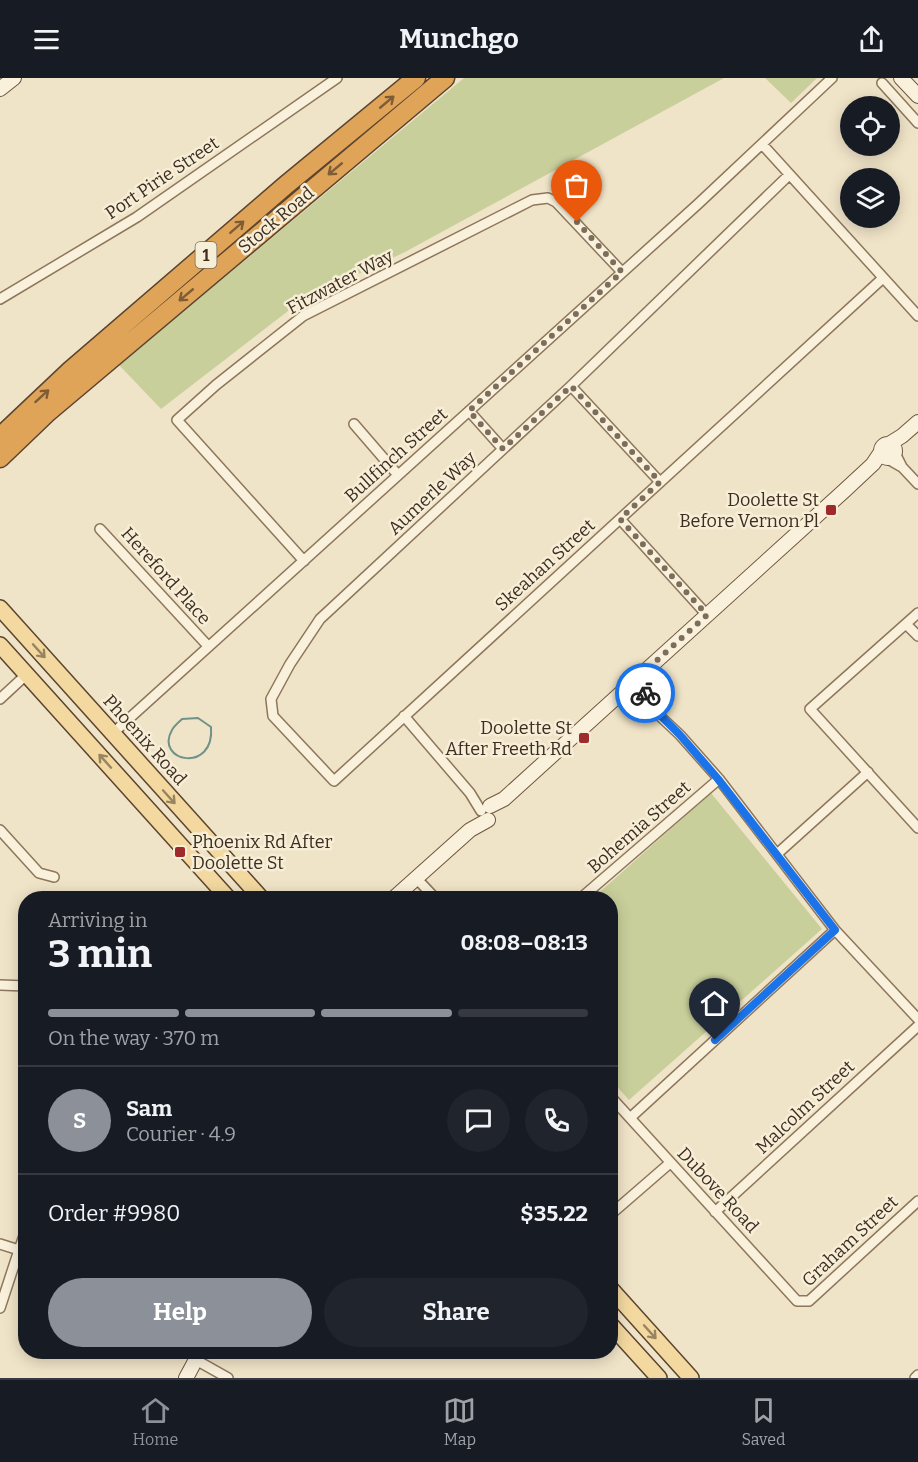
<!DOCTYPE html>
<html lang="en">
<head>
<meta charset="utf-8">
<style>
  :root { --surface:#171b24; --page:#20242c; --text:#f1f3f6; --muted:#9ea1a6; --line:#363941; --accent:#8c9099 }
  body { margin:0; font-family:Bitter,serif; background:var(--page); color:var(--text); height:100vh; display:flex; flex-direction:column; font-size:22px; white-space:nowrap }
  * { box-sizing:border-box; margin:0 }
  p { font-size:20px; color:var(--muted) }
  .icon { flex:none; width:33px; height:33px; fill:none; stroke:currentColor; stroke-width:2; stroke-linecap:round; stroke-linejoin:round }
  .map { position:relative; flex:1; overflow:hidden }
  .details { position:absolute; left:18px; top:813px; width:600px; height:468px; display:flex; flex-direction:column; background:var(--surface); border-radius:24px; box-shadow:0 3px 15px #0003 }
  .details>* { flex:none }
  .buttons { position:absolute; left:840px; top:18px; display:grid; gap:12px }
  .buttons a { display:grid; place-items:center; width:60px; height:60px; border-radius:50%; background:var(--surface); box-shadow:0 3px 15px #0003; font-size:30px }
  .pin { position:absolute; display:grid; place-items:center; width:51px; height:51px; color:#fff; margin:-62px -26px; border-radius:50% 50% 50% 0; rotate:-45deg; box-shadow:0 0 6px #0007 }
  .pin .icon { rotate:45deg }
  .courier { position:absolute; display:grid; place-items:center; width:60px; height:60px; margin:-30px; border:4px solid #1a73e8; border-radius:50%; background:#fff; color:#222; box-shadow:0 2px 8px #0007 }
  .head em { font-style:normal; font-weight:700 }
  .head div { display:flex; flex-direction:column-reverse }
  .head { display:flex; align-items:center; justify-content:space-between; height:102px; padding:0 30px }
  h1 { font-size:39px; font-weight:700; line-height:45px }
  .bar { display:grid; grid-template-columns:repeat(4,1fr); gap:9px 6px; align-content:center; height:72px; padding:0 30px }
  .bar i { height:8px; border-radius:4px; background:var(--line) }
  .bar .selected { background:var(--accent) }
  .bar p { grid-column:span 4 }
  .line { display:flex; align-items:center; gap:15px; padding:0 30px; border-top:2px solid var(--line) }
  .line div { flex:1 }
  .round { display:grid; place-items:center; flex:none; width:63px; height:63px; border-radius:32px; background:var(--page) }
  .button { display:flex; gap:12px; margin-top:auto; padding:12px 30px }
  .button a { flex:1; height:69px; border-radius:36px; background:var(--accent); color:#fff; font-size:24px; font-weight:700; line-height:69px; text-align:center }
  .button a+a { background:var(--page); color:var(--text) }
  header { display:flex; justify-content:space-between; align-items:center; height:78px; padding:0 30px; background:var(--surface); font-size:27px; font-weight:700 }
  .tabs { display:flex; justify-content:space-around; align-items:center; height:84px; border-top:2px solid var(--line); background:var(--surface); font-size:16px; color:var(--muted) }
  .tabs a { display:grid; justify-items:center; gap:3px }
  .tabs .selected { color:var(--accent) }
  .map>svg:first-child { display:block }
  .green { fill:#c9cf9b }
  .lines { fill:none; stroke-linecap:round; stroke-linejoin:round }
  .stream { stroke:#6f938a; stroke-width:2 }
  .street-casing { stroke:#8d765c; stroke-width:12 }
  .secondary-casing { stroke:#6f573f; stroke-width:16 }
  .primary-casing { stroke:#5b4430; stroke-width:18 }
  .highway-casing { stroke:#5b4430; stroke-width:21 }
  .street { stroke:#faf1dc; stroke-width:9 }
  .secondary { stroke:#faf1dc; stroke-width:14 }
  .primary { stroke:#f3d9a0; stroke-width:15 }
  .highway { stroke:#e0a458; stroke-width:18 }
  .oneway { stroke:#7e5d36 }
  .oneway2 { stroke:#988460 }
  .done { stroke:#7c6e5b; stroke-width:6; stroke-dasharray:0 10.8 }
  .route { stroke:#1a73e8; stroke-width:8 }
  .poi-dot { fill:#9e2a2b; stroke:#f7eed8; stroke-width:2 }
  .labels { text-anchor:middle; stroke-width:5; stroke-linejoin:round; paint-order:stroke }
  .shield { fill:#f7eed8; stroke:#756857; stroke-width:1.5 }
  .shield-label { font-size:16px; font-weight:bold; fill:#3d2e20 }
  .street-label { font-size:18px; fill:#3d2e20; stroke:#f7eed8 }
  .poi-label { font-size:18px; fill:#3d2e20; stroke:#f7eed8; text-anchor:end }
</style>
</head>
<body>
<header><svg class="icon" aria-label="menu" viewBox="0 0 24 24"><path d="M4 6h16M4 12h16M4 18h16"/></svg>Munchgo<svg class="icon" aria-label="share" viewBox="0 0 24 24"><path d="M12 15V3M7 8l5-5 5 5M5 13v7h14v-7"/></svg></header>
<div class="map">
<svg width="918" height="1300" viewBox="0 0 918 1300">
  <rect width="100%" height="100%" fill="#f0e4c8"/>
  <path class="green" d="M 464,0 L 724,0 L 405,174 L 301,223 L 161,331 L 119,287 Z
    M 765,0 L 817,0 L 791,25 Z
    M 711,715 L 822,851 L 629,1022 L 611,1002 L 610,820 L 593,820 Z"/>
  <g class="lines">
    <path class="stream" d="M 198,640 L 211,649 C 215,696 154,684 172,652 C 174,648 179,644 182,641 Z"/>
    <g class="street-casing">
      <path id="street" d="M 882,5 L 918,45
        M 762,66 L 918,238
        M 789,97 L 571,308 L 320,541 L 290,586 L 271,621 L 273,638 L 334,703 L 883,200
        M 0,221 L 137,139 L 337,0
        M 571,308 L 660,404
        M 469,333 L 503,371
        M 354,346 L 398,397
        M 895,375 L 902,389
        M 888,381 L 902,389 L 918,406
        M 620,441 L 707,537
        M 100,451 L 208,568
        M 304,483 L 177,342 L 216,307 L 303,238 L 532,122 L 548,120 L 556,124 L 622,194
        M 918,535 L 810,631 L 918,750
        M 906,546 L 918,558
        M 634,603 L 649,620 L 650,627
        M 628,608 L 680,657 L 719,701 L 835,852 L 918,941
        M 0,621 L 27,596
        M 404,638 L 470,715 L 481,733
        M 112,656 L 698,126 L 832,0
        M 0,752 L 39,795 L 54,799
        M 777,776 L 868,694
        M 417,801 L 435,820
        M 581,820 L 719,701
        M 0,907 L 26,908
        M 610,1018 L 797,1223 L 809,1223 L 918,1123
        M 630,1040 L 835,852
        M 715,1134 L 918,948
        M 610,1137 L 670,1085
        M 0,1166 L 19,1172 L 26,1152
        M 0,1230 L 19,1172
        M 196,1282 L 228,1300
        M 915,1300 L 918,1297"/>
    </g>
    <g class="secondary-casing">
      <path id="secondary" d="M 901,0 L 918,18
        M 0,11 L 14,0
        M881 373a7 7 0 1 1 14 0a7 7 0 1 1-14 0Z
        M 889,366 L 902,358 L 918,344
        M 490,728 L 504,721 L 844,413 L 873,386 L 881,374
        M 394,820 L 470,752 L 488,742
        M 186,1300 L 200,1274"/>
    </g>
    <g class="primary-casing">
      <path id="primary" d="M 0,530 L 261,820
        M 0,567 L 228,820
        M 610,1210 L 691,1300
        M 610,1246 L 659,1300"/>
    </g>
    <g class="highway-casing">
      <path id="highway" d="M 0,359 L 71,292 L 286,107 L 416,0
        M 0,380 L 48,334 L 445,0"/>
    </g>
    <use href="#street" class="street"/>
    <use href="#secondary" class="secondary"/>
    <use href="#primary" class="primary"/>
    <use href="#highway" class="highway"/>
  </g>
  <defs><path id="oneway-shaft" d="M-6 0H5M1.5-3L5.5 0L1.5 3" fill="none" stroke-width="1.6" stroke-linecap="round" stroke-linejoin="round" transform="scale(1.5)"/></defs>
  <g class="oneway">
    <use href="#oneway-shaft" transform="translate(387 24) rotate(-40)"/>
    <use href="#oneway-shaft" transform="translate(335 91) rotate(140)"/>
    <use href="#oneway-shaft" transform="translate(237 149) rotate(-41)"/>
    <use href="#oneway-shaft" transform="translate(186 217) rotate(140)"/>
    <use href="#oneway-shaft" transform="translate(42 318) rotate(-42)"/>
  </g>
  <g class="oneway2">
    <use href="#oneway-shaft" transform="translate(39 573) rotate(48)"/>
    <use href="#oneway-shaft" transform="translate(105 683) rotate(-132)"/>
    <use href="#oneway-shaft" transform="translate(169 719) rotate(48)"/>
    <use href="#oneway-shaft" transform="translate(650 1254) rotate(48)"/>
  </g>
  <g class="lines">
    <path class="done" d="M 577,144 L 622,194 L 469,333 L 503,371 L 571,308 L 660,404 L 620,441 L 707,537 L 634,603 L 645,615"/>
    <path class="route" d="M 645,615 L 649,620 L 650,627 L 680,657 L 718,701 L 835,852 L 715,962"/>
  </g>
  <g class="poi-dot">
    <rect x="825" y="426" width="12" height="12" rx="3"/>
    <rect x="578" y="654" width="12" height="12" rx="3"/>
    <rect x="174" y="768" width="12" height="12" rx="3"/>
  </g>
  <g class="labels">
    <rect class="shield" x="195.5" y="164" width="21" height="26" rx="4.5"/>
    <g class="shield-label">
      <text x="206" y="183">1</text>
    </g>
    <g class="street-label">
      <text transform="translate(162 100) rotate(-34)" y="6">Port Pirie Street</text>
      <text transform="translate(276 142) rotate(-40)" y="6">Stock Road</text>
      <text transform="translate(340 204) rotate(-28)" y="6">Fitzwater Way</text>
      <text transform="translate(396 377) rotate(-42)" y="6">Bullfinch Street</text>
      <text transform="translate(432 415) rotate(-43)" y="6">Aumerle Way</text>
      <text transform="translate(545 487) rotate(-42)" y="6">Skeahan Street</text>
      <text transform="translate(166 498) rotate(48)" y="6">Hereford Place</text>
      <text transform="translate(145 662) rotate(48)" y="6">Phoenix Road</text>
      <text transform="translate(639 749) rotate(-41)" y="6">Bohemia Street</text>
      <text transform="translate(805 1029) rotate(-43)" y="6">Malcolm Street</text>
      <text transform="translate(718 1112) rotate(47)" y="6">Dubove Road</text>
      <text transform="translate(850 1163) rotate(-43)" y="6">Graham Street</text>
    </g>
    <g class="poi-label">
      <text x="819" y="428">Doolette St<tspan x="819" dy="21">Before Vernon Pl</tspan></text>
      <text x="572" y="656">Doolette St<tspan x="572" dy="21">After Freeth Rd</tspan></text>
      <text x="192" y="770" text-anchor="start">Phoenix Rd After<tspan x="192" dy="21">Doolette St</tspan></text>
    </g>
  </g>
</svg>
<div class="buttons">
<a><svg class="icon" aria-label="locate" viewBox="0 0 24 24"><circle cx="12" cy="12" r="6"/><path d="M12 2v4M12 18v4M2 12h4M18 12h4"/></svg></a>
<a><svg class="icon" aria-label="layers" viewBox="0 0 24 24"><path d="M12 4l9 5-9 5-9-5zM3 14l9 5 9-5"/></svg></a>
</div>
<div class="pin" style="left:577px;top:144px;background:#ea580c"><svg class="icon" aria-label="bag" viewBox="0 0 24 24"><path d="M5 8h14l-1 12H6zM9 8a3 3 0 0 1 6 0"/></svg></div>
<div class="pin" style="left:715px;top:962px;background:#1f2937"><svg class="icon" aria-label="home" viewBox="0 0 24 24"><path d="M3 11l9-7 9 7M6 9v11h12V9"/></svg></div>
<div class="courier" style="left:645px;top:615px"><svg class="icon" aria-label="bike" viewBox="0 0 24 24"><circle cx="6" cy="16" r="4"/><circle cx="18" cy="16" r="4"/><path d="M6 16l4-8h5l3 8M10 8l3 8H6M13 5h3"/></svg></div>
<section class="details">
<div class="head"><div><h1>3 min</h1><p>Arriving in</p></div><em>08:08–08:13</em></div>
<div class="bar"><i class="selected"></i><i class="selected"></i><i class="selected"></i><i></i><p>On the way · 370 m</p></div>
<div class="line" style="height:108px"><b class="round" style="background:var(--accent);color:#fff">S</b><div><b>Sam</b><p>Courier · 4.9</p></div><a class="round"><svg class="icon" aria-label="chat" viewBox="0 0 24 24"><path d="M4 5h16v11H9l-5 4z"/></svg></a><a class="round"><svg class="icon" aria-label="phone" viewBox="0 0 24 24"><path d="M5 4h4l2 5-3 2q2 4 5 5l2-3 5 2v4C11 20 4 13 5 4z"/></svg></a></div>
<div class="line" style="height:78px"><div>Order #9980</div><b>$35.22</b></div>
<div class="button"><a>Help</a><a>Share</a></div>
</section>
</div>
<nav class="tabs">
<a class="selected"><svg class="icon" aria-label="home" viewBox="0 0 24 24"><path d="M3 11l9-7 9 7M6 9v11h12V9"/></svg>Home</a>
<a><svg class="icon" aria-label="map" viewBox="0 0 24 24"><path d="M3 6l6-2 6 2 6-2v14l-6 2-6-2-6 2zM9 4v14M15 6v14"/></svg>Map</a>
<a><svg class="icon" aria-label="saved" viewBox="0 0 24 24"><path d="M7 4h10v16l-5-4-5 4z"/></svg>Saved</a>
</nav>
</body>
</html>
